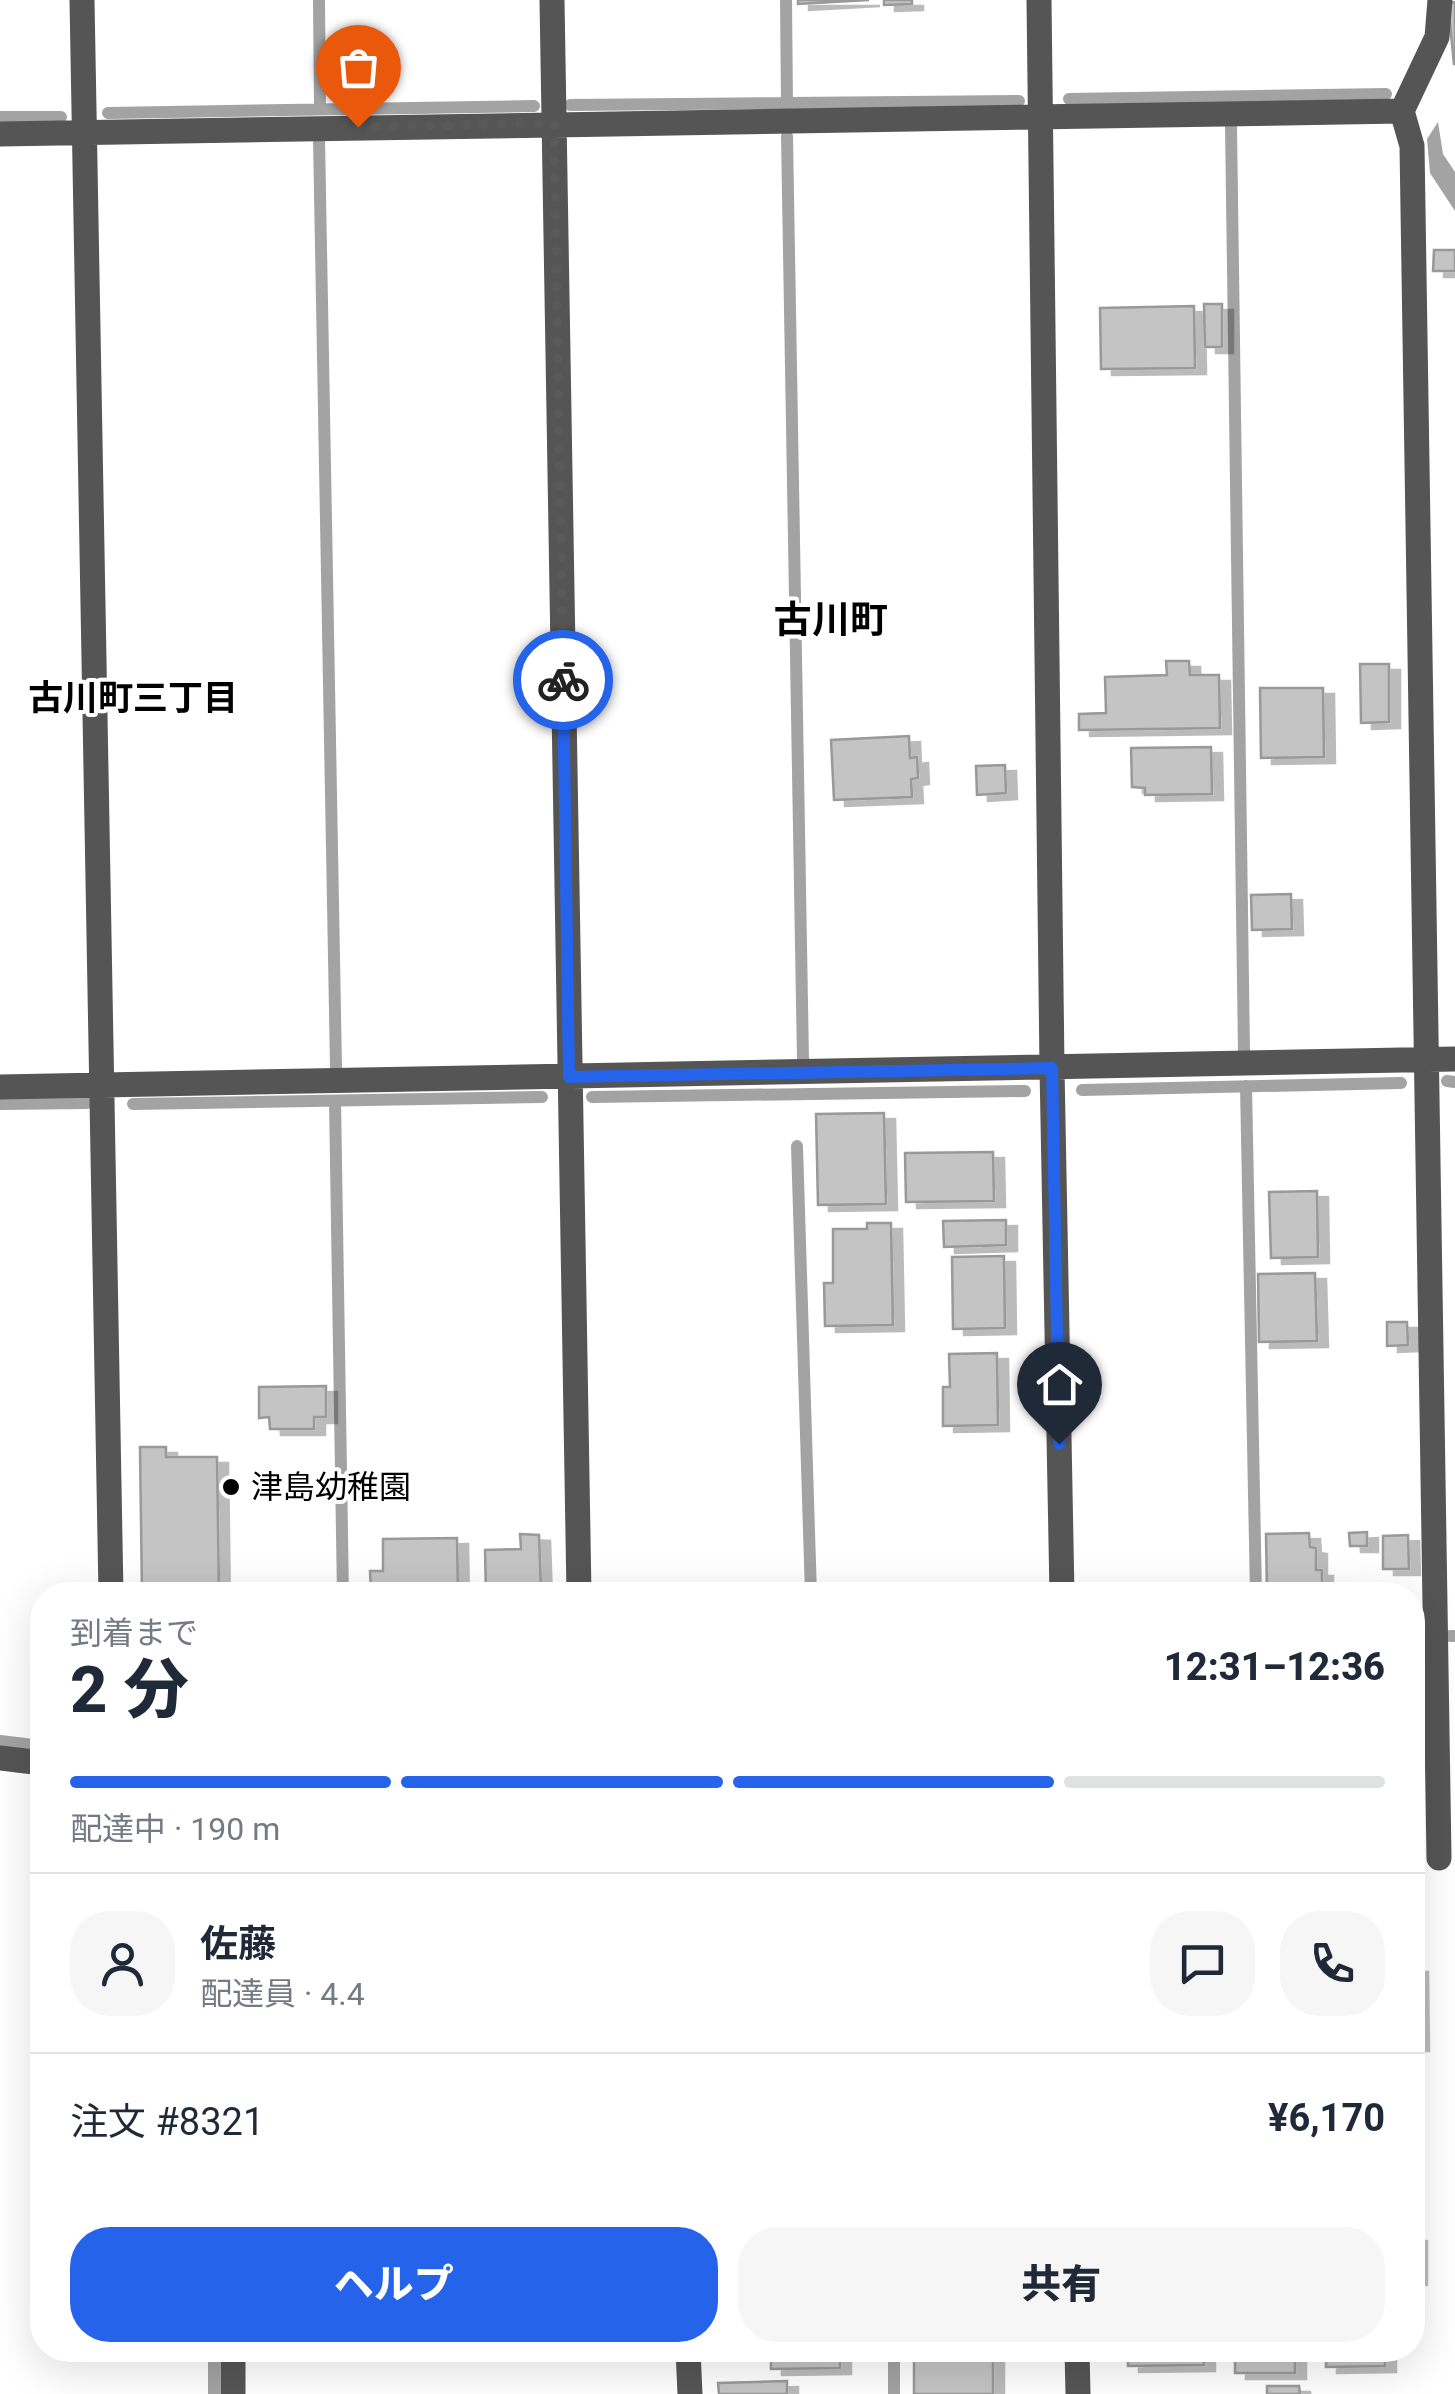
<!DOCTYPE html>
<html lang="ja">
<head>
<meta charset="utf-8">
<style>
  :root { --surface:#fff; --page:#f6f6f7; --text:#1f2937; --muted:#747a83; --line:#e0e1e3; --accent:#2563eb }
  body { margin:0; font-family:Roboto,"Noto Sans JP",sans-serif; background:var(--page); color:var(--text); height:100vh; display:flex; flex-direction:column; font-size:38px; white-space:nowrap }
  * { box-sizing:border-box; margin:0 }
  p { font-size:32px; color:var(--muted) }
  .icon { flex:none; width:55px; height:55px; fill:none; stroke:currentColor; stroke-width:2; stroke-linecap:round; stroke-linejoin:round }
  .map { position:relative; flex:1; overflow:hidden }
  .side { position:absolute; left:30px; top:1582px; width:1395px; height:780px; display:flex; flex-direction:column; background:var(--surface); border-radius:40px; box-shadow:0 10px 40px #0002 }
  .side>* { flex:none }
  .pin { position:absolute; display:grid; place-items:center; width:85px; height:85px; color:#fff; margin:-102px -42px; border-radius:50% 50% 50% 0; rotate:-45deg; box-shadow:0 0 10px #0007 }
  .pin .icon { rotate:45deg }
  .courier { position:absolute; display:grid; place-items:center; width:100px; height:100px; margin:-50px; border:8px solid #2563eb; border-radius:50%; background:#fff; color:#222; box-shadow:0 2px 12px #0007 }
  .headline em { font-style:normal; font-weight:800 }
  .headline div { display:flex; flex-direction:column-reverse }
  .headline { display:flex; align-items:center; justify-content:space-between; height:170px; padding:0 40px }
  h1 { font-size:65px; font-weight:800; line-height:75px }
  .bar { display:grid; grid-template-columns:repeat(4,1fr); gap:15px 10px; align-content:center; height:120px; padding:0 40px }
  .bar i { height:12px; border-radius:8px; background:var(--line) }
  .bar .selected { background:var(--accent) }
  .bar p { grid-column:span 4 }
  .line { display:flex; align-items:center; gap:25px; padding:0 40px; border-top:2px solid var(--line) }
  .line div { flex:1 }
  .round { display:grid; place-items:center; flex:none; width:105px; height:105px; border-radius:40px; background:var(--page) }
  .button { display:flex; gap:20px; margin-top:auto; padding:20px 40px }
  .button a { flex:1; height:115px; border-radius:40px; background:var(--accent); color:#fff; font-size:40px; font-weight:800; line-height:115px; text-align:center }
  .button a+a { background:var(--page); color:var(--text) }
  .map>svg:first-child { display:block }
  .water { fill:#a3a3a3 }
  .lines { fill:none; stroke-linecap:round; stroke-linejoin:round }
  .stream { stroke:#a3a3a3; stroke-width:12 }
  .building { fill:#c4c4c4; stroke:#999; stroke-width:2.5; filter:url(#shadow) }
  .minor { stroke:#555; stroke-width:25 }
  .done { stroke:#595959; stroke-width:10; stroke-dasharray:0 18 }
  .route { stroke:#2563eb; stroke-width:12 }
  .poi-dot { fill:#000; stroke:#fff; stroke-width:4 }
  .labels { text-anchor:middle; stroke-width:8; stroke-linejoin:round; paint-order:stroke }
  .poi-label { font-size:32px; fill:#000; stroke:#fff; text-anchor:start }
  .neighbourhood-label { font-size:35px; font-weight:bold; fill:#000; stroke:#fff }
  .quarter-label { font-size:38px; font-weight:bold; fill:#000; stroke:#fff }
</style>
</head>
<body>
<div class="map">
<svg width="1455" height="2394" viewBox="0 0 1455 2394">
  <defs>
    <filter id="shadow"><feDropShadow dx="11" dy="6" stdDeviation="0" flood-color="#0004"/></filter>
  </defs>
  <rect width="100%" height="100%" fill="#fff"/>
  <path class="water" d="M 1438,122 L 1443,154 L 1455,172 L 1455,211 L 1430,173 L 1427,139 Z"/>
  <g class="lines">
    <path class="stream" d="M 319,0 L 320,109
      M 786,0 L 787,104
      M 1069,99 L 1386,94
      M 570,105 L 1019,101
      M 108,113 L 534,106
      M 0,117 L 61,117
      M 1231,126 L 1244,1053
      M 787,136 L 803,1060
      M 319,138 L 336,1067
      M 1447,1081 L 1455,1082
      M 1246,1086 L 1256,1595
      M 1082,1090 L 1401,1083
      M 592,1097 L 1025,1091
      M 335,1101 L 343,1595
      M 0,1104 L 87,1103
      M 133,1104 L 542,1097
      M 797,1146 L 811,1595
      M 1412,1635 L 1418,1635
      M 1450,1636 L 1455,1636
      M 0,1741 L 42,1746
      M 894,2350 L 894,2394
      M 214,2394 L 214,2350"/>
  </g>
  <path class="building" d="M 798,0 L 869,0 L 798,4 Z
    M 884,0 L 912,0 L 912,4 L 884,5 Z
    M 1455,2 L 1455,64 L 1454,64 L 1448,3 Z
    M 1434,250 L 1455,250 L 1455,271 L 1433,271 Z
    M 1204,304 L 1222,304 L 1222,347 L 1205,347 Z
    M 1194,306 L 1195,368 L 1101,369 L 1100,308 Z
    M 1166,661 L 1189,661 L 1190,675 L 1219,675 L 1220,728 L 1079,730 L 1079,714 L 1106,713 L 1105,677 L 1167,675 Z
    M 1360,664 L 1389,664 L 1389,722 L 1361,723 Z
    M 1260,688 L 1323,688 L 1324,757 L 1261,758 Z
    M 909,736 L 910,758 L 917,757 L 918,778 L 911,779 L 912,797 L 834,800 L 831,740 Z
    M 1211,747 L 1212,794 L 1145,795 L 1145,788 L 1132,787 L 1131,748 Z
    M 1005,765 L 1006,793 L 977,795 L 976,766 Z
    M 1291,894 L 1292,929 L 1252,930 L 1251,895 Z
    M 884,1113 L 886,1204 L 818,1205 L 816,1114 Z
    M 993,1152 L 994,1201 L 906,1202 L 905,1153 Z
    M 1317,1191 L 1318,1257 L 1271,1258 L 1269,1192 Z
    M 1006,1220 L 1006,1245 L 944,1247 L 943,1221 Z
    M 867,1223 L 891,1223 L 893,1325 L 825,1326 L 824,1283 L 833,1283 L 833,1229 L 867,1229 Z
    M 1004,1256 L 1005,1328 L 953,1329 L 952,1257 Z
    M 1315,1273 L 1317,1341 L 1259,1342 L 1258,1274 Z
    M 1387,1322 L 1407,1322 L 1408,1345 L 1387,1346 Z
    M 997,1353 L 998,1425 L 943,1426 L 943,1387 L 950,1387 L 949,1354 Z
    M 326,1386 L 326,1417 L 314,1417 L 314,1429 L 270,1429 L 269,1417 L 259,1418 L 259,1387 Z
    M 140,1447 L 166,1447 L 166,1457 L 217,1457 L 219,1595 L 142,1595 Z
    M 1367,1532 L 1367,1546 L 1350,1546 L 1349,1533 Z
    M 1309,1533 L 1310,1547 L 1316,1548 L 1316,1570 L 1322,1570 L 1322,1595 L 1267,1595 L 1266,1534 Z
    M 520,1534 L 539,1535 L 541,1591 L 486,1593 L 485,1550 L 521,1549 Z
    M 1408,1535 L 1409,1569 L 1383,1569 L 1383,1536 Z
    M 457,1538 L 458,1595 L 371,1595 L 370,1571 L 383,1571 L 383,1539 Z
    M 1412,1966 L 1417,1966 L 1418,2045 L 1412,2045 Z
    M 1412,2235 L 1416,2235 L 1416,2279 L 1412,2279 Z
    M 771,2350 L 840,2350 L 840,2368 L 771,2369 Z
    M 903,2350 L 993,2350 L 993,2394 L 914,2394 L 914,2353 L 903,2353 Z
    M 1128,2350 L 1204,2350 L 1204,2365 L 1128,2366 Z
    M 1235,2350 L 1295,2350 L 1295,2373 L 1235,2373 Z
    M 1326,2350 L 1385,2350 L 1385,2366 L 1326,2367 Z
    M 787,2381 L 787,2394 L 719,2394 L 718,2383 Z
    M 1267,2386 L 1299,2386 L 1300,2394 L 1267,2394 Z"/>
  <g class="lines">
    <path class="minor" d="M 82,0 L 111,1595
      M 552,0 L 579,1595
      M 1039,0 L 1052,1068 L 1062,1595
      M 0,134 L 1402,111
      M 0,1087 L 1455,1059
      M 0,1758 L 42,1763
      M 1439,1858 L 1412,146 L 1402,111 L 1437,37 L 1440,0
      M 688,2350 L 690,2394
      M 1077,2350 L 1078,2394
      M 233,2394 L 233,2350"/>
  </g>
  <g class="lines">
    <path class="done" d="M 358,127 L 554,123 L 563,680"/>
    <path class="route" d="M 563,680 L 569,1077 L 1052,1068 L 1059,1444"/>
  </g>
  <circle class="poi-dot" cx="231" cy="1487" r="10"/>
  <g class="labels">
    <g class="poi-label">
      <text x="251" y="1498">津島幼稚園</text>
    </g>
    <g class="neighbourhood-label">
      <text x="133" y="710">古川町三丁目</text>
    </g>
    <g class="quarter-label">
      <text x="831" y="633">古川町</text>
    </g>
  </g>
</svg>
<div class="pin" style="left:358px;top:127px;background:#ea580c"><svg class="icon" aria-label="bag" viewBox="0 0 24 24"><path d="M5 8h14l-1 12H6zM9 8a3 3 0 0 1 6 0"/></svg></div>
<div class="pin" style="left:1059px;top:1444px;background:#1f2937"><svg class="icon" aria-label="home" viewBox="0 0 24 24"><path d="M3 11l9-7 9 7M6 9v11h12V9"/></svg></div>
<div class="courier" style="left:563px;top:680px"><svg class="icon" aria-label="bike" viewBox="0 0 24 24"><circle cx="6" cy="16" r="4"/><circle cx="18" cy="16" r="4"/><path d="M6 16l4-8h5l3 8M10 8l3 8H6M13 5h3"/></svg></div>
<section class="side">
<div class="headline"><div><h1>2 分</h1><p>到着まで</p></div><em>12:31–12:36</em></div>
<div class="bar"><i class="selected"></i><i class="selected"></i><i class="selected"></i><i></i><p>配達中 · 190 m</p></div>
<div class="line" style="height:180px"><a class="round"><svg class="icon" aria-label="person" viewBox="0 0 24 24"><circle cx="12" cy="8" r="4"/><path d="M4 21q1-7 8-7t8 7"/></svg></a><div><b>佐藤</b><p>配達員 · 4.4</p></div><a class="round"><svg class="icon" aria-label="chat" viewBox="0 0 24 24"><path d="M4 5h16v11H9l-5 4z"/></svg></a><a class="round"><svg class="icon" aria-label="phone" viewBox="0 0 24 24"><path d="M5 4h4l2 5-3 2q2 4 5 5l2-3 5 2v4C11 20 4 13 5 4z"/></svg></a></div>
<div class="line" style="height:130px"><div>注文 #8321</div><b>¥6,170</b></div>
<div class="button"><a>ヘルプ</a><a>共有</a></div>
</section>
</div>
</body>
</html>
